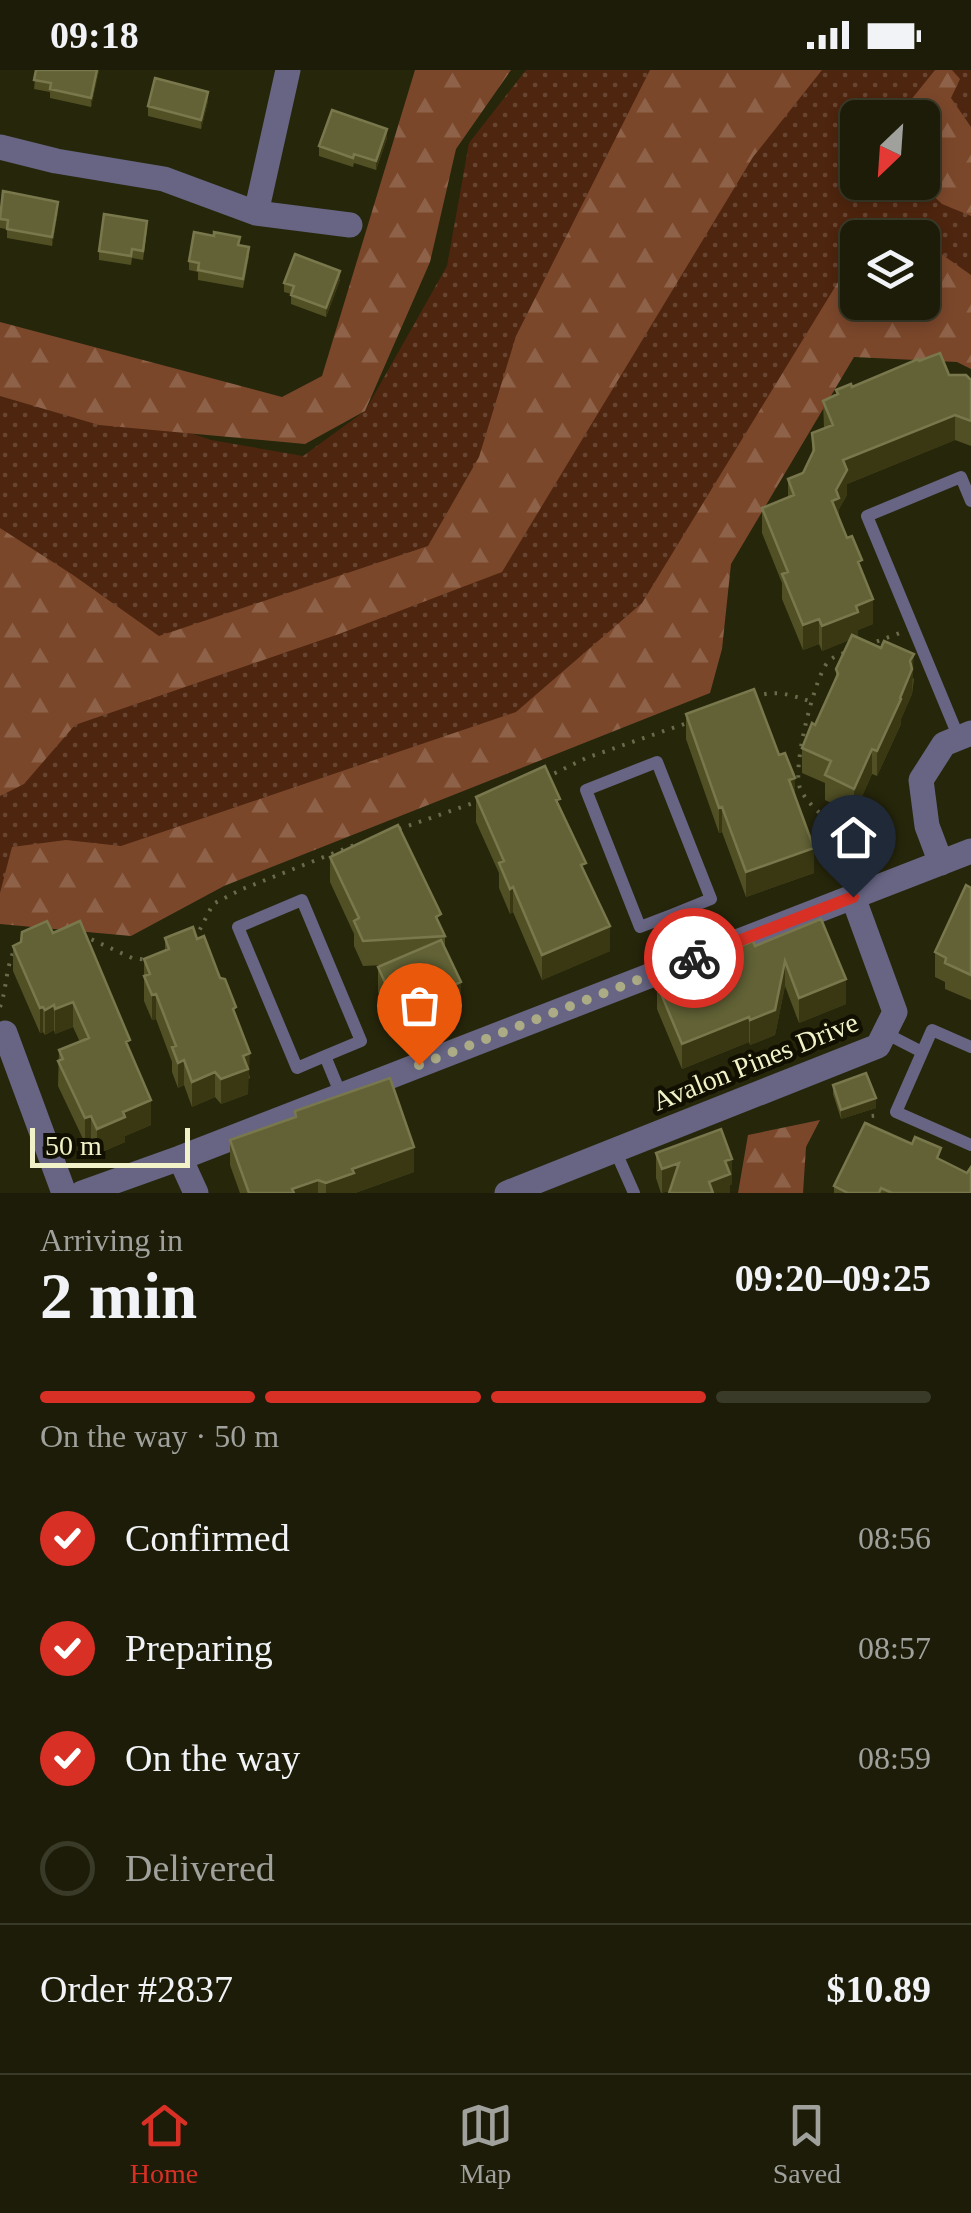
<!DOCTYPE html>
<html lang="en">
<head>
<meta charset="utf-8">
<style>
  :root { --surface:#1c1c08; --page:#292916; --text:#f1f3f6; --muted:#a0a19c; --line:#3a3a29; --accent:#d93025 }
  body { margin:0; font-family:"Times New Roman",serif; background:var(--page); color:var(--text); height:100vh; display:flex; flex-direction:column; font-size:38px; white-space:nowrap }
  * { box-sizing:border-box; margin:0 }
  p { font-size:32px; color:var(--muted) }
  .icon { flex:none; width:55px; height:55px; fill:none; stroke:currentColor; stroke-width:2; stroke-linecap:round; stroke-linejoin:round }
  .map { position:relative; height:1123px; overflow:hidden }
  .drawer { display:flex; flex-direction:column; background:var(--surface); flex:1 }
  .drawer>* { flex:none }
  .needle { width:65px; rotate:205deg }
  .buttons { position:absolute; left:840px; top:30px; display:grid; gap:20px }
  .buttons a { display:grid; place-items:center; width:100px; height:100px; border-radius:15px; background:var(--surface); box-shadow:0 5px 15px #0003,0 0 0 2px var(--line); font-size:50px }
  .scale { position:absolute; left:30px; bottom:25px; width:160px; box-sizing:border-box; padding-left:10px; border:5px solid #f2f2c9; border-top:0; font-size:28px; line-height:35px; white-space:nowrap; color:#f2f2c9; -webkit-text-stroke:8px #100f00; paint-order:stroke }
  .pin { position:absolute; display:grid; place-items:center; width:85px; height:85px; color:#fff; margin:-102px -42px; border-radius:50% 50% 50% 0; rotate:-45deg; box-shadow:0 0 10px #0007 }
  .pin .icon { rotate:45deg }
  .courier { position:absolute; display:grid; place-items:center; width:100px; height:100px; margin:-50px; border:8px solid #d93025; border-radius:50%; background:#fff; color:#222; box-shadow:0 2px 12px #0007 }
  .summary em { font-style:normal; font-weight:800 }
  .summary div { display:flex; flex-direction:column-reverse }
  .summary { display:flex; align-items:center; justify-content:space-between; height:170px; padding:0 40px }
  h1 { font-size:65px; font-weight:800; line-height:75px }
  .bar { display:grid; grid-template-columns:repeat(4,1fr); gap:15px 10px; align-content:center; height:120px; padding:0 40px }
  .bar i { height:12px; border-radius:8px; background:var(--line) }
  .bar .on { background:var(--accent) }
  .bar p { grid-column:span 4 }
  .line { display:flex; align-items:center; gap:25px; padding:0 40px; border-top:2px solid var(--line) }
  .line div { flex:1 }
  ol { padding:0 40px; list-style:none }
  li { display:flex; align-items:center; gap:30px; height:110px }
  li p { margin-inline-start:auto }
  li .icon { padding:10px; border-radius:50%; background:var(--accent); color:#fff; stroke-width:4 }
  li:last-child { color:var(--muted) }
  li i { width:55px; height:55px; border:5px solid var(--line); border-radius:50% }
  .status { display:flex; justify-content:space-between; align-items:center; height:70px; padding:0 50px; background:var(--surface); direction:ltr }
  .status svg { height:28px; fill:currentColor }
  .menu { display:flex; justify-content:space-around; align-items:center; height:140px; border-top:2px solid var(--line); background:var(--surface); font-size:28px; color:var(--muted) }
  .menu a { display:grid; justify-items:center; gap:5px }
  .menu .on { color:var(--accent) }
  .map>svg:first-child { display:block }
  .grass { fill:url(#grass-dots); fill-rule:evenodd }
  .forest { fill:url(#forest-firs) }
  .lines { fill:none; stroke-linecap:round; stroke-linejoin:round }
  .path { stroke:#6b6b4b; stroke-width:4; stroke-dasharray:2.5 8; stroke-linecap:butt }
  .service { stroke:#676583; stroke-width:12 }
  .minor { stroke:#676583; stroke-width:25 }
  .wall { fill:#515024 }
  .shaded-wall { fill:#393813 }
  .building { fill:#626236; stroke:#79784d; stroke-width:2.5 }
  .done { stroke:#abab86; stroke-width:10; stroke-dasharray:0 18 }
  .route { stroke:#d93025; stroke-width:12 }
  .labels { text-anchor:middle; stroke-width:9; stroke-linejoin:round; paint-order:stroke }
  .street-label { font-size:28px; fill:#f2f2c9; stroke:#100f00 }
</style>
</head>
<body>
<div class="status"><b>09:18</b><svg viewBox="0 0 49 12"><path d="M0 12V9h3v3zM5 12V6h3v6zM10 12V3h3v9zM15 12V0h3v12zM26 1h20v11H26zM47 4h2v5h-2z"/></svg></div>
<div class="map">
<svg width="971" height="1123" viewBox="0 0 971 1123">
  <defs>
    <pattern id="grass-dots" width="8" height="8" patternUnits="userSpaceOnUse" patternTransform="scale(2.5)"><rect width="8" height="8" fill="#4e250e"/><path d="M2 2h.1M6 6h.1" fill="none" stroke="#684530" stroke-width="1.8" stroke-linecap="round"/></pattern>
    <pattern id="forest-firs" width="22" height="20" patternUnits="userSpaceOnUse" patternTransform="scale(2.5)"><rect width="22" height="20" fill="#7b472b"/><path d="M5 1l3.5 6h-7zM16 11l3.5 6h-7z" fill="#8e6248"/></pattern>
  </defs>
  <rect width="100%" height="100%" fill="#26260b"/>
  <path class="grass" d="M 526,0 L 971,0 L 971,258 L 923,221 L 922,168 L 858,168 L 857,217 L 676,539 L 524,657 L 82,828 L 0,822 L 0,299 L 211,370 L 303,386 L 365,341 L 447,196 L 469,73 ZM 858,48 L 922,48 L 922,112 L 858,112 Z"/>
  <path class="forest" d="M 415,0 L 511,0 L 456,79 L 430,192 L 365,341 L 305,374 L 99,355 L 0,326 L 0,252 L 282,327 L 322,306 Z
    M 650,0 L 822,0 L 753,87 L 502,502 L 339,564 L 75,655 L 24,714 L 0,726 L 0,458 L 73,505 L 159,566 L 428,476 L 479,387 L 516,266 Z
    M 935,0 L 952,0 L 960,9 L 951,28 L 971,57 L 971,146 L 942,134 L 920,113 L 922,112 L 922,48 L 900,47 L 902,41 Z
    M 875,152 L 897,153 L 917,167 L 866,167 Z
    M 923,171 L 971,205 L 971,299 L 957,292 L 854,287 L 731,494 L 722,579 L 710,623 L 224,816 L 131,866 L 0,854 L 0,823 L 12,777 L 66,770 L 121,776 L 516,642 L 642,533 L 857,181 L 858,232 L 922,232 Z
    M 820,1050 L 806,1077 L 803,1123 L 738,1123 L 748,1065 Z"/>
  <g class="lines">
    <path class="path" d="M 867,575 L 900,563
      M 844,583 C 836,586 830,588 825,596 C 813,616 792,698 800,718 C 809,742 861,774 882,790
      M 754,627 C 776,619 791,625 812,632
      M 545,708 L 586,688 L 690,652
      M 399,759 L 479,731
      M 82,865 L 132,888 L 148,890
      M 195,869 L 213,834 L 240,820 L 357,774
      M 0,937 C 7,918 5,902 14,880
      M 867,1055 L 871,1046 L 881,1045"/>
    <path class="service" d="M 959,668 L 867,446 L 961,407 L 971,431
      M 674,844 L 640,857 L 586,720 L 657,692 L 711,829 L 674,844 L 691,889
      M 885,963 L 922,982
      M 971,977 L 932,960 L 896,1042 L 971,1075
      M 325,986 L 297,998 L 238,857 L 302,830 L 361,971 L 325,986 L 341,1025
      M 615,1080 L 634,1123"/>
    <path class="minor" d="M 0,77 L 56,91 L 164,109 L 256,143 L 350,155
      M 256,143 L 288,0
      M 941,793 L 927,756 L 921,710 L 944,674 L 971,663
      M 0,965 L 5,963 L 64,1123
      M 180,1088 L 196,1123
      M 82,1123 L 180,1088 L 971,781
      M 507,1123 L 878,976 L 895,942 L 853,827"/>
  </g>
  <path class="wall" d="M 36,0 L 99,0 L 91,37 L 50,28 L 50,22 L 34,19 Z
    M 208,31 L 201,59 L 148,46 L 148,36 Z
    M 387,68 L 376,100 L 354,93 L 353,97 L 319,86 L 319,76 Z
    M 0,138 L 58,141 L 52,176 L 7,168 L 7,159 L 0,158 Z
    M 147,160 L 143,190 L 132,188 L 131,195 L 99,190 L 99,181 Z
    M 240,175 L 249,186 L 243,218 L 198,210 L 198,202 L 189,200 L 189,191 Z
    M 340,210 L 326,247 L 291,234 L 291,224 L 284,222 L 284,213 Z
    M 919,291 L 949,305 L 971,310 L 971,376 L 955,370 L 847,414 L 847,425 L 839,439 L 839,448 L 862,502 L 873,554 L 858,560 L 858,567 L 914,609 L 912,624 L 901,649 L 901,654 L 877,706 L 872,704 L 854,744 L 825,730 L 825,713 L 802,703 L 802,678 L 815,655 L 836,608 L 836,599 L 849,570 L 822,581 L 819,574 L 803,580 L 782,529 L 782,513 L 762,463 L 762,438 L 788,427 L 788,409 L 803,403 L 812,383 L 812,363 L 824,358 L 823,331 L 836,325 L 836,320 L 852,317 Z
    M 686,644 L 795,726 L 814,803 L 746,827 L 722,762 L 719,763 L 686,669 Z
    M 476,727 L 560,738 L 586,805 L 610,881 L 542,910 L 513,842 L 510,844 L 499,818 L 499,803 L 476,752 Z
    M 330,787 L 441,857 L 445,866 L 445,877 L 461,937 L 398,966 L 378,922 L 378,897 L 384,895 L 363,896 L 354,876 L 354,864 L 330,812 Z
    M 971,818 L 971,930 L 945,919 L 945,912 L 935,907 L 935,882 Z
    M 821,849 L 846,934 L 799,953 L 785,916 L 775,965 L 750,975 L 749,972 L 682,999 L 657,939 L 657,914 L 723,888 L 723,883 L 755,876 Z
    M 53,863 L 130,981 L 151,1055 L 125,1066 L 125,1072 L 97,1084 L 91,1071 L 85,1073 L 58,1016 L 59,980 L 80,972 L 73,957 L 55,964 L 54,960 L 45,965 L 43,962 L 40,963 L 13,901 L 13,876 Z
    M 165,868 L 197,869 L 236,948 L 250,1008 L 248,1009 L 248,1024 L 221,1034 L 215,1027 L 192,1037 L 184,1015 L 178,1018 L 172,1002 L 172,992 L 156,949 L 152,950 L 144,931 L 144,889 L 165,881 Z
    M 833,1015 L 876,1038 L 841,1049 L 833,1024 Z
    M 295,1041 L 414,1102 L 355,1123 L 240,1123 L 230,1095 L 230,1070 L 295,1047 Z
    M 656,1083 L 732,1114 L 730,1115 L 730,1123 L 670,1121 L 661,1123 L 656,1108 Z
    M 941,1090 L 967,1103 L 971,1123 L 834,1123 L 834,1116 Z"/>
  <path class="shaded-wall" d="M 97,0 L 99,0 L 91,37 L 91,28 Z
    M 208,22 L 208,31 L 201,59 L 201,50 Z
    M 387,59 L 387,68 L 376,100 L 376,91 Z
    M 58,132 L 58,141 L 52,176 L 52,167 Z
    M 340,201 L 340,210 L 326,247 L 326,238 Z
    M 955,345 L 955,370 L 847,414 L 847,425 L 839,439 L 839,453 L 832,431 L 843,390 Z
    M 873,529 L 873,554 L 858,560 L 858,567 L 822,581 L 822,556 L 856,536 Z
    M 819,549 L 819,574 L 803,580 L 803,555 Z
    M 914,584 L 912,624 L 901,649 L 901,654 L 877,706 L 877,681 L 900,628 Z
    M 872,679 L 872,704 L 854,744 L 854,719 Z
    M 795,708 L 795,733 L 789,710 Z
    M 722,737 L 722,762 L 719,763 L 719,738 Z
    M 814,778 L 814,803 L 746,827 L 746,802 Z
    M 513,817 L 513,842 L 510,844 L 510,819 Z
    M 610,856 L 610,881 L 542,910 L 542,885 Z
    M 785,891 L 785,916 L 775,965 L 750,975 L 750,950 Z
    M 846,909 L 846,934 L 799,953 L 799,928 Z
    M 461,912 L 461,937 L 398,966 L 398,941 Z
    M 156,924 L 156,949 L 152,950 L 152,925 Z
    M 73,932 L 73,957 L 55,964 L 55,939 Z
    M 54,935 L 54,960 L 45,965 L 45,940 Z
    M 43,937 L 43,962 L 40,963 L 40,938 Z
    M 749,947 L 749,972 L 682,999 L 682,974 Z
    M 250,983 L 248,1024 L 221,1034 L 221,1009 L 243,986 Z
    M 184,990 L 184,1015 L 178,1018 L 178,993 Z
    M 215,1002 L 215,1027 L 192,1037 L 192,1012 Z
    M 876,1028 L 876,1038 L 841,1049 L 841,1040 Z
    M 151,1030 L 151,1055 L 125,1066 L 125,1072 L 97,1084 L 97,1059 L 123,1042 Z
    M 91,1046 L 91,1071 L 85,1073 L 85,1048 Z
    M 414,1077 L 414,1102 L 355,1123 L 326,1123 L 326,1113 L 352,1099 Z
    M 732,1089 L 732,1114 L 730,1115 L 730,1123 L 709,1123 L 709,1112 L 725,1091 Z
    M 679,1093 L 679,1118 L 662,1123 L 662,1099 Z
    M 318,1110 L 318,1123 L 292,1123 L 292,1119 Z"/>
  <path class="building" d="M 36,0 L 97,0 L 91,28 L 50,19 L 51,13 L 34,10 Z
    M 155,8 L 208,22 L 201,50 L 148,36 Z
    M 332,40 L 387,59 L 376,91 L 354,84 L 353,88 L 319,76 Z
    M 3,121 L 58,132 L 52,167 L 7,159 L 8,150 L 0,149 Z
    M 104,144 L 147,151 L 143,181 L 132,179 L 131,186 L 99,181 Z
    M 194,162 L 214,166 L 214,162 L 240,167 L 238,175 L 249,177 L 243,209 L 198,200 L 199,193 L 189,191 Z
    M 295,184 L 340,201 L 326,238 L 291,225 L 294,216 L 284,213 Z
    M 940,283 L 949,305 L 966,305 L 971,310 L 971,351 L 955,345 L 843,390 L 847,400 L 836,420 L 839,428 L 832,431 L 847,468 L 852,466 L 862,490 L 858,492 L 873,529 L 856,536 L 858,542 L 822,556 L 819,549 L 803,555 L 782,504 L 788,502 L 762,438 L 794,425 L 788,409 L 803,403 L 814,380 L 812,363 L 833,355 L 823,331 L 838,324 L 836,320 L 851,314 L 852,317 L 918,289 L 919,291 Z
    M 852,565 L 881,578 L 884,571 L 914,584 L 910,591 L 912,599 L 900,628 L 901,629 L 877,681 L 872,679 L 854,719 L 825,705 L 831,691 L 802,678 L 812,653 L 815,655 L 838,604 L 836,599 Z
    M 754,619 L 779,685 L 785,683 L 795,708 L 789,710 L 814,778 L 746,802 L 722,737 L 719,738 L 686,644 Z
    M 545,696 L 560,729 L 556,730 L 586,793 L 581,795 L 610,856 L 542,885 L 513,817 L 510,819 L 499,793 L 504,791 L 476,727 Z
    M 398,755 L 441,844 L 436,847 L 445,866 L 363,871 L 354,851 L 359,848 L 330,787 Z
    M 966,815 L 971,818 L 971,905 L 945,893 L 946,888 L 935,882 Z
    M 821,849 L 846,909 L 799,928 L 785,891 L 775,940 L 750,950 L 749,947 L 682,974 L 657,914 L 724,887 L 723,883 L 753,871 L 755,876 Z
    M 47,851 L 53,863 L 80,851 L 130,970 L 126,972 L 151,1030 L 123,1042 L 125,1047 L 97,1059 L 91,1046 L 85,1048 L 58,991 L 63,989 L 59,980 L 89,968 L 73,932 L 55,939 L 54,935 L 45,940 L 43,937 L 40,938 L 13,876 L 21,872 L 22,862 Z
    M 193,857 L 197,869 L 204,866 L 220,908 L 225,909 L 236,937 L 233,939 L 250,983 L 243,986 L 248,999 L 221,1009 L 215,1002 L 192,1012 L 184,990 L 178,993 L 172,977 L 176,976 L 156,924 L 152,925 L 144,906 L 150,904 L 144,889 L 169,879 L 165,868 Z
    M 441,870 L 461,912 L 398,941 L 378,897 Z
    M 866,1003 L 876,1028 L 841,1040 L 833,1015 Z
    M 390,1008 L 414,1077 L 352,1099 L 354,1103 L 326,1113 L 318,1110 L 292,1119 L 294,1123 L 249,1123 L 230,1070 L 296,1047 L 295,1041 Z
    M 865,1053 L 912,1074 L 915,1067 L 941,1078 L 937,1088 L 967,1103 L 971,1097 L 971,1123 L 892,1123 L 881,1118 L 879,1123 L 848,1123 L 834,1116 Z
    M 721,1059 L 732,1089 L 725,1091 L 730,1104 L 709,1112 L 713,1123 L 669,1123 L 679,1093 L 662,1099 L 656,1083 Z"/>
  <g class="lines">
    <path class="done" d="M 419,995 L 694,888"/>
    <path class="route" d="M 694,888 L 853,827"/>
  </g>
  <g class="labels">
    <g class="street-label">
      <text transform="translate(755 991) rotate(-22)" y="10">Avalon Pines Drive</text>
    </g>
  </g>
</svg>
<div class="buttons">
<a><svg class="needle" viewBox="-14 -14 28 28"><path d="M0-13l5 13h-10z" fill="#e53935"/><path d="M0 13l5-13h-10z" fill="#a0a19c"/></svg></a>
<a><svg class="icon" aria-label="layers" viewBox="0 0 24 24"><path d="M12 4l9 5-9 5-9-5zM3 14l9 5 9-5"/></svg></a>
</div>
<div class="scale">50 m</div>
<div class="pin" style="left:419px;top:995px;background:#ea580c"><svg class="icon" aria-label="bag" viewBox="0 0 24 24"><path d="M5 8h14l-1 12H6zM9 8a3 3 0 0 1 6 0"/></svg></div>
<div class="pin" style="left:853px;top:827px;background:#1f2937"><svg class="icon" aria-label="home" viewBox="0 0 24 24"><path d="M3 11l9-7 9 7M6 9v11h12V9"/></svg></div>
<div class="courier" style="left:694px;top:888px"><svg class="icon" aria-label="bike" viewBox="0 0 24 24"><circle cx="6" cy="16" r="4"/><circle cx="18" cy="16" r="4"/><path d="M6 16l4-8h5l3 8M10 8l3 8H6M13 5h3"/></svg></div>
</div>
<section class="drawer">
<div class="summary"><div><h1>2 min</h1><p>Arriving in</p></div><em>09:20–09:25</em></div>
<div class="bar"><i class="on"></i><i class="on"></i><i class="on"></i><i></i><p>On the way · 50 m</p></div>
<ol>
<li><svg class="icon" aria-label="check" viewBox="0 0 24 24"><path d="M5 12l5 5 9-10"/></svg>Confirmed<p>08:56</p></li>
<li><svg class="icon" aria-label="check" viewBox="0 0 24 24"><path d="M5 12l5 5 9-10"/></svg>Preparing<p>08:57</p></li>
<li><svg class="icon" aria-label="check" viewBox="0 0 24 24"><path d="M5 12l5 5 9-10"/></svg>On the way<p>08:59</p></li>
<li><i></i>Delivered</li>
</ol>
<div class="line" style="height:130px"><div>Order #2837</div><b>$10.89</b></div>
</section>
<nav class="menu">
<a class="on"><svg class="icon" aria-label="home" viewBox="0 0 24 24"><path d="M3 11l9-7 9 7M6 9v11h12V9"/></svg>Home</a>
<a><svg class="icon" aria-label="map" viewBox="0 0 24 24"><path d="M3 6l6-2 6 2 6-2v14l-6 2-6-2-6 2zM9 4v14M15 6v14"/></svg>Map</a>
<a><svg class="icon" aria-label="saved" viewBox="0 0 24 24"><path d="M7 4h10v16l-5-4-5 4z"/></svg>Saved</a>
</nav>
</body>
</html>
